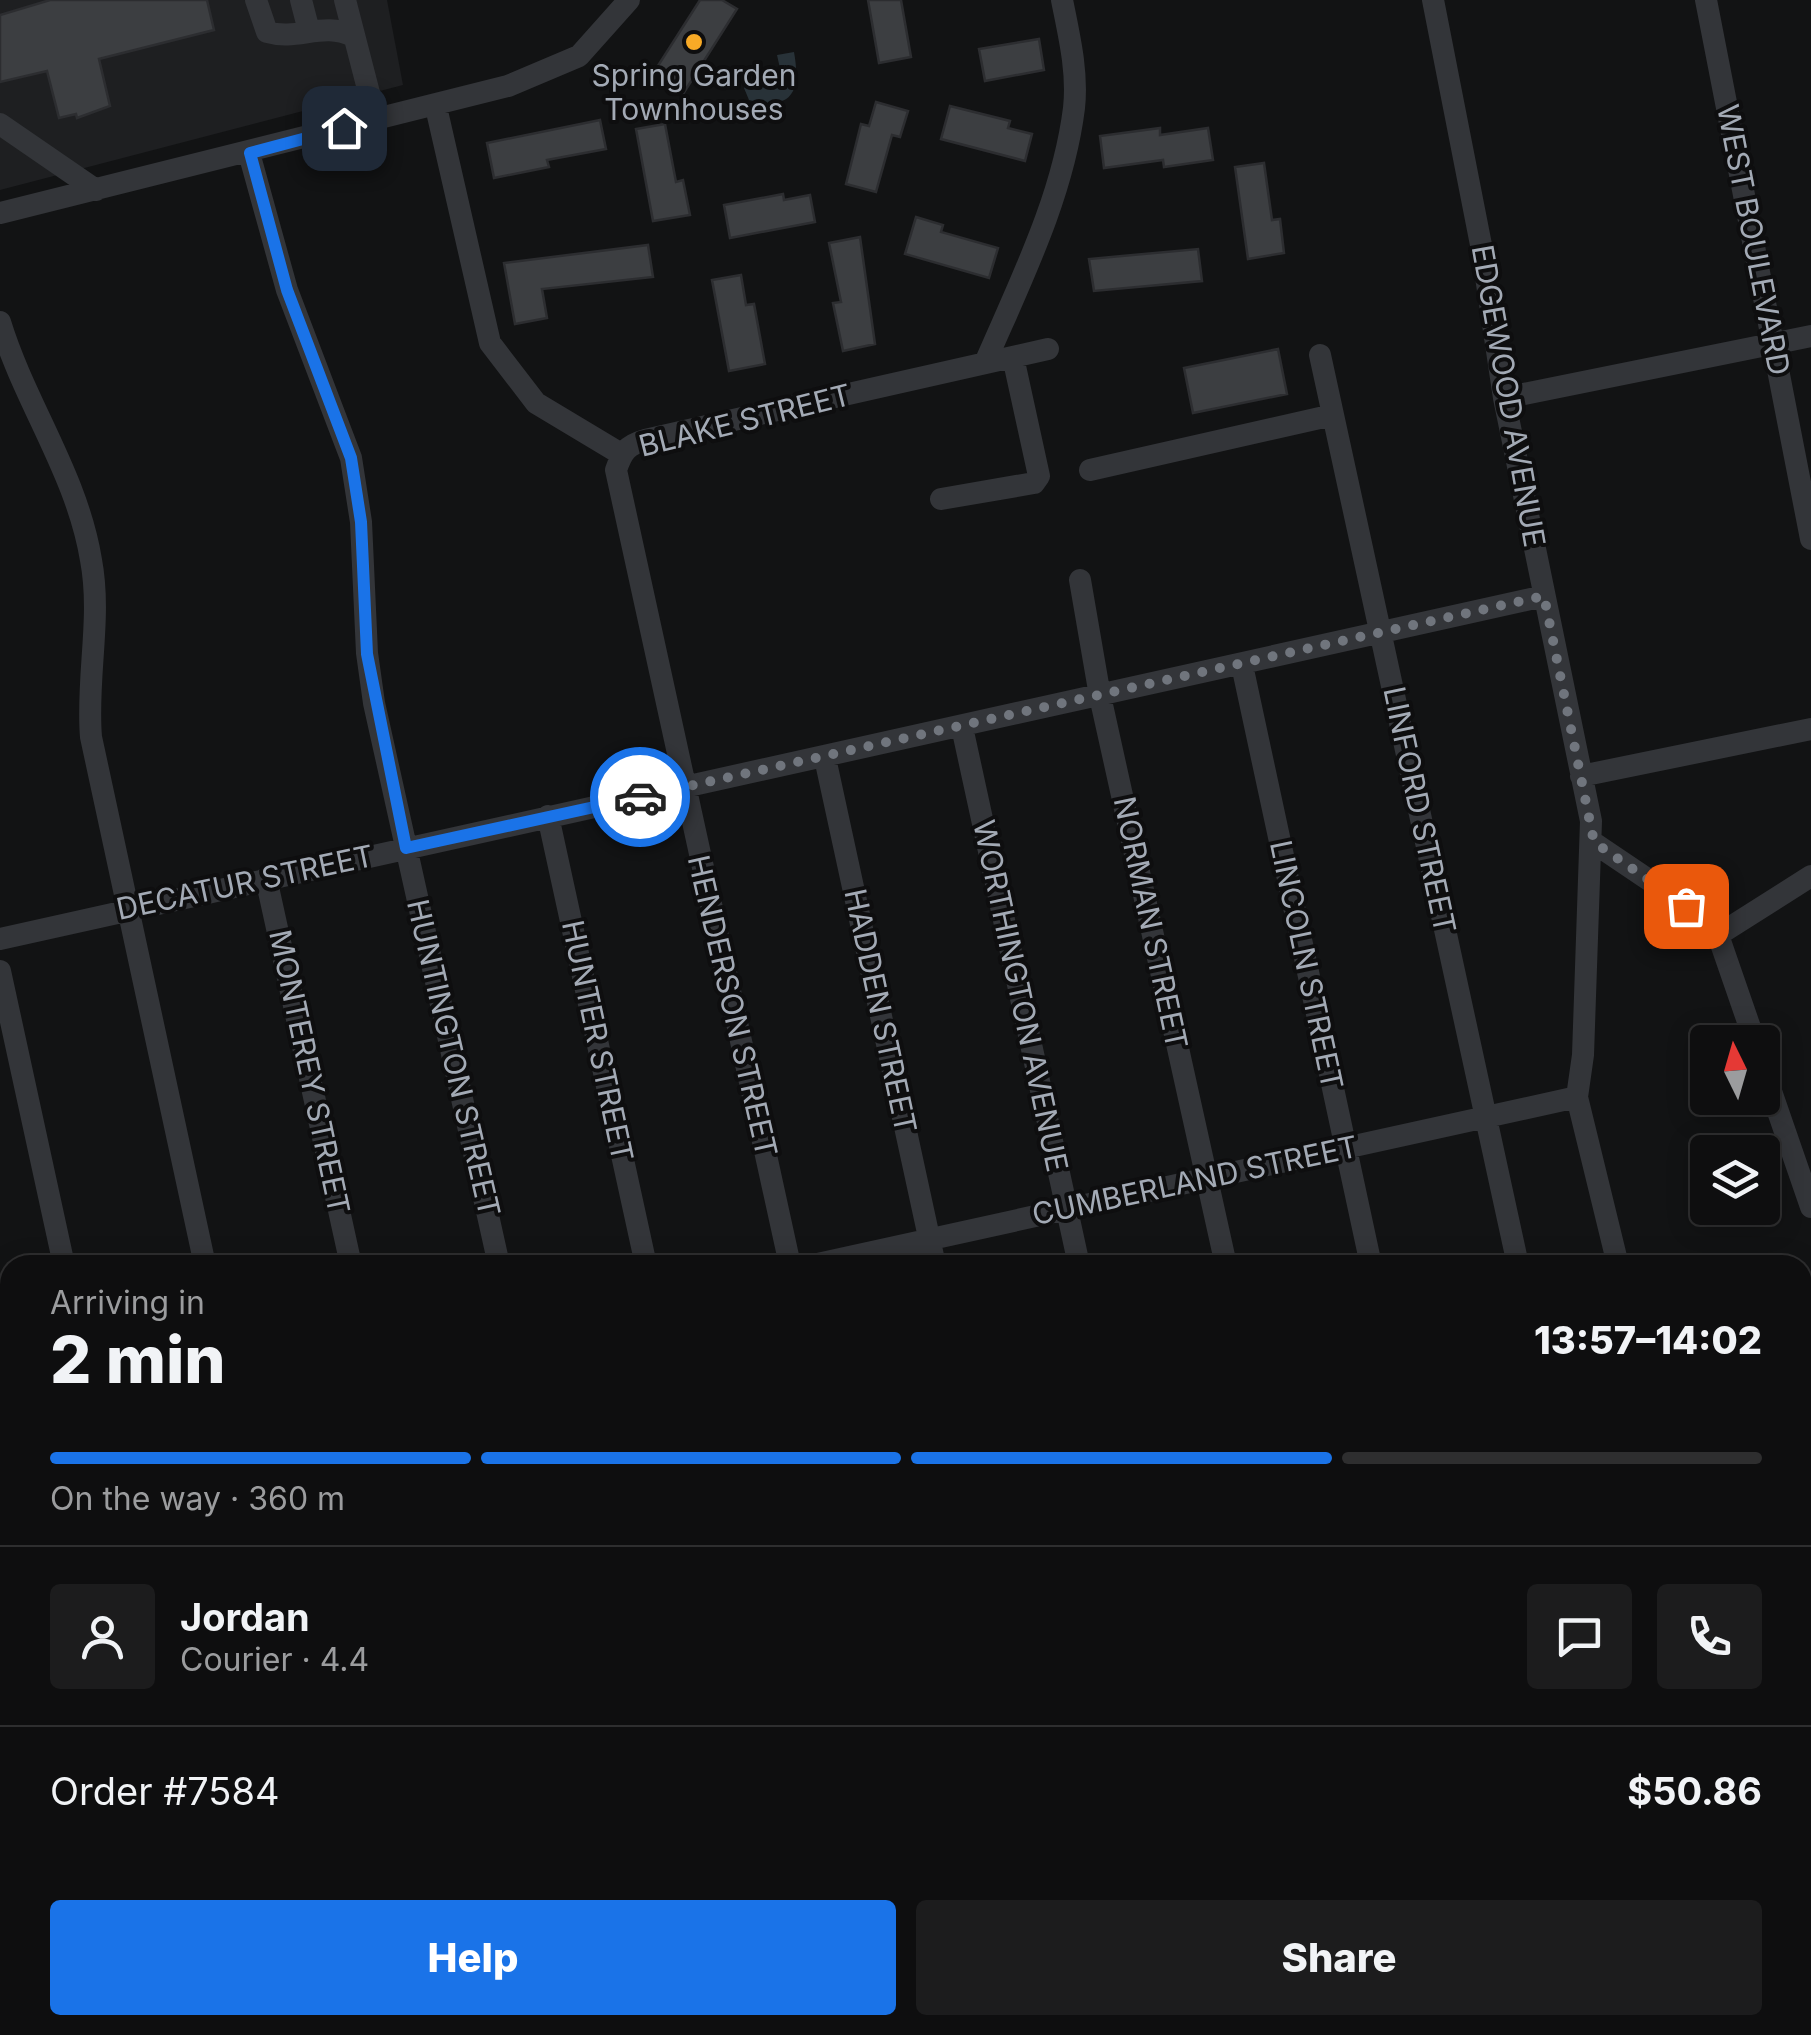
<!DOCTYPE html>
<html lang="en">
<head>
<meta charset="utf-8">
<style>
  :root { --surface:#0e0e0f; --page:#1c1c1d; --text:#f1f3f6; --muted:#9b9c9e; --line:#2e2e2f; --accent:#1a73e8 }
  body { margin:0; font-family:Inter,sans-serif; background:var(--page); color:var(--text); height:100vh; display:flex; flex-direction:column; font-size:38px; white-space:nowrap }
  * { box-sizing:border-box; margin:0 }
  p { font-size:32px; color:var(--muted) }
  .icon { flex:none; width:55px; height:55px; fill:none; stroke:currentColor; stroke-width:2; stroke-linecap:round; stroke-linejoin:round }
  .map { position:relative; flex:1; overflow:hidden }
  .panel { position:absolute; left:0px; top:1255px; width:1812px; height:780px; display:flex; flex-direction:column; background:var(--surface); border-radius:30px 30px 0 0; box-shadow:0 5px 25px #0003,0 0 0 2px var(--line) }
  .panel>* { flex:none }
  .needle { width:65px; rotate:355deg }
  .tools { position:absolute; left:1690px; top:1025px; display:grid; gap:20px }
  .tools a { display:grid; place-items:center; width:90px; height:90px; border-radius:10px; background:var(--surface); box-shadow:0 5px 25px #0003,0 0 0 2px var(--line); font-size:50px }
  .pin { position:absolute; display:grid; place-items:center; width:85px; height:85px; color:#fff; margin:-42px; border-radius:20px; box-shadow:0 5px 15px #0006 }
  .courier { position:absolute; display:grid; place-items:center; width:100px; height:100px; margin:-50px; border:8px solid #1a73e8; border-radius:50%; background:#fff; color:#222; box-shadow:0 2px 12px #0007 }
  .overview em { font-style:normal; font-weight:800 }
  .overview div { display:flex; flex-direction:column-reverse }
  .overview { display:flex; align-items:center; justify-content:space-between; height:170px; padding:0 50px }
  h1 { font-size:65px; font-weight:800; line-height:75px }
  .bar { display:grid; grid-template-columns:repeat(4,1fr); gap:15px 10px; align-content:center; height:120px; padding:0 50px }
  .bar i { height:12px; border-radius:8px; background:var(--line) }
  .bar .active { background:var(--accent) }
  .bar p { grid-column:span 4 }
  .line { display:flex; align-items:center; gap:25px; padding:0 50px; border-top:2px solid var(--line) }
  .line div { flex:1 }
  .round { display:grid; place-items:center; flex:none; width:105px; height:105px; border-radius:10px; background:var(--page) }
  .primary-button { display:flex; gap:20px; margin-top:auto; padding:20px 50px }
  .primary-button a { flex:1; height:115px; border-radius:10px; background:var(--accent); color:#fff; font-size:40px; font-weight:800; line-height:115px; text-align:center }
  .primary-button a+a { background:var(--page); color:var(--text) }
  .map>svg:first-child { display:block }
  .built { fill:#1e1f21 }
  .water { fill:#283238 }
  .building { fill:#3c3e41; stroke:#2c2d30; stroke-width:2.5 }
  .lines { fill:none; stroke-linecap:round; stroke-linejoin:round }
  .minor { stroke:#333539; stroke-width:22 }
  .major { stroke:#4f5259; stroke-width:30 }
  .done { stroke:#70757d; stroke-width:10; stroke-dasharray:0 18 }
  .route { stroke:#1a73e8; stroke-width:12 }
  .poi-dot { fill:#f8aa26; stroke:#0e0e0f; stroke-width:4 }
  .labels { text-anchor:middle; stroke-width:8; stroke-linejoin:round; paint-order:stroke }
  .poi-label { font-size:30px; fill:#a3aab5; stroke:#0e0e0f }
  .street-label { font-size:30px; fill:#a3aab5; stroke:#0e0e0f }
</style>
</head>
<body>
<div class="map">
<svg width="1811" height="2035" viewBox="0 0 1811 2035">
  <rect width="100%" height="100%" fill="#121314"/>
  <path class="built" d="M 0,0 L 387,0 L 403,85 L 0,190 Z"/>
  <path class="water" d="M 794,52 C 801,91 793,111 749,100 L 744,88 L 749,80 L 777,80 L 781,73 L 777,55 Z"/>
  <path class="building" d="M 50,0 L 207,0 L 214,30 L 99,59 L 110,106 L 77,118 L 76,114 L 59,118 L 47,71 L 0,82 L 0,15 Z
    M 700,0 L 722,0 L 737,9 L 683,94 L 652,75 Z
    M 868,0 L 901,0 L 911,57 L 879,63 Z
    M 1039,39 L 1044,70 L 985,81 L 979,49 Z
    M 876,102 L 908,111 L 900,137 L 892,135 L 876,192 L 846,184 L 861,124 L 869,126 Z
    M 950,106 L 1010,121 L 1008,128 L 1032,134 L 1025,161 L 941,139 Z
    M 600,120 L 606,149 L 547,160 L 549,167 L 494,178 L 487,143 Z
    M 665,124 L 676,182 L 683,180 L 690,215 L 653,221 L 636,129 Z
    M 1160,128 L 1160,135 L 1208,128 L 1213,160 L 1164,167 L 1163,160 L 1104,168 L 1100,136 Z
    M 1264,163 L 1272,220 L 1280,219 L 1284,253 L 1248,259 L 1235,167 Z
    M 783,194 L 784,200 L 810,195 L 815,222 L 730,238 L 724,205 Z
    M 916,217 L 943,225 L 941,232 L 998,248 L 989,278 L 905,254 Z
    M 860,237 L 875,344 L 843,351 L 833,303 L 841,302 L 829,243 Z
    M 648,245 L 653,277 L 542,289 L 547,318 L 515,324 L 504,263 Z
    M 1198,249 L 1202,281 L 1094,291 L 1089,259 Z
    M 741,275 L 746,305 L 754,304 L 765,364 L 729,371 L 712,280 Z
    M 1278,349 L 1287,394 L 1193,413 L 1184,368 Z"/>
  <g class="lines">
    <path class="minor" d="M 256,0 L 267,32 C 298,41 323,21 353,36
      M 301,0 L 309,31
      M 345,0 L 376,120
      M 1433,0 L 1482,250 L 1504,398 L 1591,821 L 1583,1055 L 1577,1097 L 1618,1265
      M 1706,0 L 1811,539
      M 436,107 L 490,343 L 536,403 L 621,454
      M 0,124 L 96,190
      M 249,153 L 287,290 L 351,458 L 361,522 L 367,653 L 374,703 L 499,1265
      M 0,213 L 508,86 L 579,56 L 629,0
      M 0,322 C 25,404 77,474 91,560 C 102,618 86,678 91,737 L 205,1265
      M 1320,355 L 1518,1265
      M 985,363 C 1020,282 1063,197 1074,108 C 1078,72 1069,35 1062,0
      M 1504,398 L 1811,336
      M 1090,470 L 1333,415
      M 941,499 L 1034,483 L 1039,476 L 1013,357
      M 1080,580 L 1100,696 L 1226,1265
      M 1242,665 L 1371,1265
      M 962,727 L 1079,1265
      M 825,758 L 935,1265
      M 1581,776 L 1811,729
      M 548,816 L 646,1265
      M 1594,843 L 1686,905 L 1718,935 L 1755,1042
      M 266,878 L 351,1265
      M 1718,935 L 1811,876
      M 0,939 L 1544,596
      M 0,971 L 64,1265
      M 1762,1065 L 1811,1207
      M 790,1265 L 616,470 C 622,452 627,445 645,440 L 1048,349
      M 813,1265 L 1577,1097
      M 0,1444 L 10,1442
      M 0,1617 L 10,1662
      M 1802,1638 L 1811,1670
      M 0,1948 L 10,1946
      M 1802,2017 L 1805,2035
      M 91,2025 L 93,2035
      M 232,2025 L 234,2035
      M 374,2025 L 377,2035
      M 518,2025 L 520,2035
      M 665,2025 L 667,2035
      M 814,2025 L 816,2035
      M 957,2025 L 959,2035
      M 1102,2025 L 1105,2035
      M 1250,2025 L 1252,2035
      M 1396,2025 L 1398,2035"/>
    <path class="major" d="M 1802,1859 L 1811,1853
      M 1535,2035 L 1550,2025"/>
  </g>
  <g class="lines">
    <path class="done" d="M 640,797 L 1544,596 L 1594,842 L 1686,906"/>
    <path class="route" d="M 344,128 L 250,153 L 287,290 L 351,458 L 361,522 L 367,654 L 406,848 L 640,797"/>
  </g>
  <circle class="poi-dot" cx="694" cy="42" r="10"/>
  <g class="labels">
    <g class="poi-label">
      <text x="694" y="86">Spring Garden<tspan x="694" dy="34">Townhouses</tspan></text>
    </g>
    <g class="street-label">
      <text transform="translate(1753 240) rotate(79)" y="10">WEST BOULEVARD</text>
      <text transform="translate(1508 396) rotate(80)" y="10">EDGEWOOD AVENUE</text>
      <text transform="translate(745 421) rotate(-14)" y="10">BLAKE STREET</text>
      <text transform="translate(1419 810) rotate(78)" y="10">LINFORD STREET</text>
      <text transform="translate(245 883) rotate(-12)" y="10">DECATUR STREET</text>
      <text transform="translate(1150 923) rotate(78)" y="10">NORMAN STREET</text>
      <text transform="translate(1306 965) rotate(78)" y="10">LINCOLN STREET</text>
      <text transform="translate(1020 996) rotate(78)" y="10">WORTHINGTON AVENUE</text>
      <text transform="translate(732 1006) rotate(77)" y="10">HENDERSON STREET</text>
      <text transform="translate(880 1011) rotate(78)" y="10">HADDEN STREET</text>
      <text transform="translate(597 1041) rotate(78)" y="10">HUNTER STREET</text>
      <text transform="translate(453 1058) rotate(77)" y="10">HUNTINGTON STREET</text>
      <text transform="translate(309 1072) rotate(78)" y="10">MONTEREY STREET</text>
      <text transform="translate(1195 1181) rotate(-12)" y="10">CUMBERLAND STREET</text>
    </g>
  </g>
</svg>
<div class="tools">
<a><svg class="needle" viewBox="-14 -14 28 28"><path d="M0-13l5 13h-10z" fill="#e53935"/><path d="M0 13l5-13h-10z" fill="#9b9c9e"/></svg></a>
<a><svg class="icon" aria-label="layers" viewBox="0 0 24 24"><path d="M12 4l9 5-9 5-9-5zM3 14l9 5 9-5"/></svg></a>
</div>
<div class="pin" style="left:1686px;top:906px;background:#ea580c"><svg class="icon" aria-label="bag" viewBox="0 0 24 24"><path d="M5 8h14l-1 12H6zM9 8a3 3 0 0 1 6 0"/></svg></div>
<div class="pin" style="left:344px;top:128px;background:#1f2937"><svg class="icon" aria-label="home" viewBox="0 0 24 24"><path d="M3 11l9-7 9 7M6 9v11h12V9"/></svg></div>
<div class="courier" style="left:640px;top:797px"><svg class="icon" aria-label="car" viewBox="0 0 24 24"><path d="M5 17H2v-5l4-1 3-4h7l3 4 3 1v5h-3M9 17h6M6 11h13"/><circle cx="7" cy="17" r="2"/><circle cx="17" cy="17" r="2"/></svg></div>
<section class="panel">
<div class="overview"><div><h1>2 min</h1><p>Arriving in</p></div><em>13:57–14:02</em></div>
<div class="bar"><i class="active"></i><i class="active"></i><i class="active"></i><i></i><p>On the way · 360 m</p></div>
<div class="line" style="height:180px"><a class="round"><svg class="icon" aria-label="person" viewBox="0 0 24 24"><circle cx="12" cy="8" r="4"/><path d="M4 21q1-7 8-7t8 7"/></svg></a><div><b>Jordan</b><p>Courier · 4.4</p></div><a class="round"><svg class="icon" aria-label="chat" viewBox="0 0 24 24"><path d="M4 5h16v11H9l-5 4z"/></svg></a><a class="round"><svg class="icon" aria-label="phone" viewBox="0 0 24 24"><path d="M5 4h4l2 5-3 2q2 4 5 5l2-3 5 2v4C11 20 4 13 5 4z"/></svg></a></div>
<div class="line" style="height:130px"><div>Order #7584</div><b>$50.86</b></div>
<div class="primary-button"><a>Help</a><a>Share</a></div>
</section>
</div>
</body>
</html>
